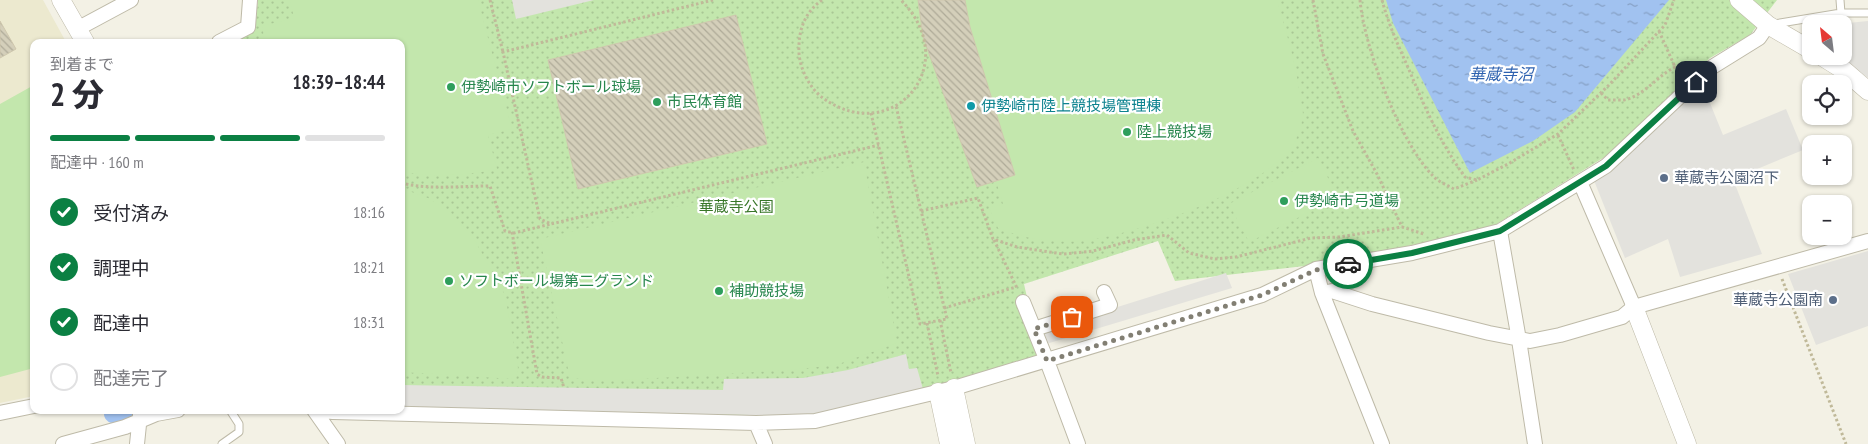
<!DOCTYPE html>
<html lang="ja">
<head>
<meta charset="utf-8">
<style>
  :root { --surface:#fff; --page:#f7f7f7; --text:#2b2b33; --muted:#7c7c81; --line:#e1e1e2; --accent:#0b8043 }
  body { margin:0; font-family:"PT Sans Narrow","Noto Sans JP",sans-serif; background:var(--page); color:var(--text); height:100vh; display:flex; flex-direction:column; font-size:19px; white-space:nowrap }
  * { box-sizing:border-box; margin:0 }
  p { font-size:16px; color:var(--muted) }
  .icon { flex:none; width:28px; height:28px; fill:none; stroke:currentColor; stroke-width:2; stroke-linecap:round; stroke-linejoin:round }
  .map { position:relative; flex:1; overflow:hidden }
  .side { position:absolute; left:30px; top:39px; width:375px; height:375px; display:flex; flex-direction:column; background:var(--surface); border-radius:10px; box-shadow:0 1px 4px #0004 }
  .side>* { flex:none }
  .needle { width:32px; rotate:332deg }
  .fabs { position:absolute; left:1802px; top:15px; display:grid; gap:10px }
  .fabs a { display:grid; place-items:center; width:50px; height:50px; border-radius:10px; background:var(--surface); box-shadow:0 1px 4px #0004; font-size:25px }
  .pin { position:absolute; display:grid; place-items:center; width:42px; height:42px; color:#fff; margin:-21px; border-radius:10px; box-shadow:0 2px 8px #0006 }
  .courier { position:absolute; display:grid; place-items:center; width:50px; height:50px; margin:-25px; border:4px solid #0b8043; border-radius:50%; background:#fff; color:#222; box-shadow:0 1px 6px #0007 }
  .summary em { font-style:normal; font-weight:800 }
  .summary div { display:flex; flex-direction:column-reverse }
  .summary { display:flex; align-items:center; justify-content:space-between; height:85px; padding:0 20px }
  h1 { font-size:32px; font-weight:800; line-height:38px }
  .bar { display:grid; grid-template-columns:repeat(4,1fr); gap:8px 5px; align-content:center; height:60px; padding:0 20px }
  .bar i { height:6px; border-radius:4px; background:var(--line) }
  .bar .selected { background:var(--accent) }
  .bar p { grid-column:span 4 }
  ol { padding:0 20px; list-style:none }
  li { display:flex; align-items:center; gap:15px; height:55px }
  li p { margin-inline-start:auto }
  li .icon { padding:5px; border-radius:50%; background:var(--accent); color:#fff; stroke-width:4 }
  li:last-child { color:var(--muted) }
  li i { width:28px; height:28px; border:2px solid var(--line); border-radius:50% }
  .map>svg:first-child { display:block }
  .education { fill:#ece9cf }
  .park { fill:url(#park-dots) }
  .pitch { fill:#c3e7ad }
  .parking { fill:#e3e2dd }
  .water { fill:url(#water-ripples) }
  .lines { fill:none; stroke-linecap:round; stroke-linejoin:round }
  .canal { stroke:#a1c2f0; stroke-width:18 }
  .building { fill:url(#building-back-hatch); stroke:#cfc8ae }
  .service-casing { stroke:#bebaa8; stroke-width:9 }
  .minor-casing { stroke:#bebaa8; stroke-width:16 }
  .tertiary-casing { stroke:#bebaa8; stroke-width:19 }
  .path { stroke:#c0b999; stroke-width:3; stroke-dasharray:2.5 2.5; stroke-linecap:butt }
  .service { stroke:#fff; stroke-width:7 }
  .minor { stroke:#fff; stroke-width:14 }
  .tertiary { stroke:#fff; stroke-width:18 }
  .done { stroke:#827f73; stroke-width:5; stroke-dasharray:0 9 }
  .route { stroke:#0b8043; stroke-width:6 }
  .leisure-dot { fill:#2e9e5b; stroke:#fff; stroke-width:2 }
  .culture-dot { fill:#0f9aa8; stroke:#fff; stroke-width:2 }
  .service-dot { fill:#5c6f8a; stroke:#fff; stroke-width:2 }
  .labels { text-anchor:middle; stroke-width:4.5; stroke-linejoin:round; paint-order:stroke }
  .leisure-label { font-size:15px; fill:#27864d; stroke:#fff; text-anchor:start }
  .culture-label { font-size:15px; fill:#0d838f; stroke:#fff; text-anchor:start }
  .service-label { font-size:15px; fill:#4e5e75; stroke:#fff; text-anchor:start }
  .park-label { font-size:15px; fill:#387628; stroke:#fff }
  .water-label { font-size:16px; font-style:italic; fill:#2e62b0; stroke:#fff }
</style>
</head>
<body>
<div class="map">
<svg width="1868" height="444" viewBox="0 0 1868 444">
  <defs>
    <pattern id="park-dots" width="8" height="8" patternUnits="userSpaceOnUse" patternTransform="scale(1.25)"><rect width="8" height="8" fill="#c3e7ad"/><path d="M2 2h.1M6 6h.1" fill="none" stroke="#a9c795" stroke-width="1.8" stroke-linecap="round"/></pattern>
    <pattern id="water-ripples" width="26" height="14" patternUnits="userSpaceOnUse" patternTransform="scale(1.25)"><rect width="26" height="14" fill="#a1c2f0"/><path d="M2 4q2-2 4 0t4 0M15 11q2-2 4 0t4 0" fill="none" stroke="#859fc3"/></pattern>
    <pattern id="building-back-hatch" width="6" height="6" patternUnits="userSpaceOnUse" patternTransform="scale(1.25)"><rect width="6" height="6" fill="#d4cfba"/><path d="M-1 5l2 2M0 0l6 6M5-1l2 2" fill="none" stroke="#aeaa98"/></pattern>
  </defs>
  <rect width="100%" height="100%" fill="#f3f1e5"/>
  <path class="education" d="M 0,0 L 43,0 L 66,42 L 34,42 L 34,396 L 0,403 Z"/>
  <path class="park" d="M 258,0 L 1777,0 L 1750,35 L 1710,58 L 1611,153 L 1487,230 L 1313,265 L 1175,281 L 1158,241 L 1024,284 L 1040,355 L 923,389 L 805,416 L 595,415 L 401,410 L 401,42 L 233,42 L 255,30 Z"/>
  <path class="pitch" d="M 290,0 L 478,0 L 512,129 L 488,135 L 497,169 C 465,176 434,177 401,172 L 401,42 L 265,42 L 262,26 L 294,18 Z
    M 917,0 L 1277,0 C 1286,32 1296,63 1300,96 C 1301,102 1303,109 1303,115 C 1302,124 1297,139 1292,147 C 1290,151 1285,155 1282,158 C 1241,196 1143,232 1088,240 C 1058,244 1026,240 998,228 L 989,208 L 1003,204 L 996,181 L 977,187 L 923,37 Z
    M 34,85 L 34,368 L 0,377 L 0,104 Z
    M 1318,158 L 1338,198 L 1249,242 L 1229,204 Z
    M 864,162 L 897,343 L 836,365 L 790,370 L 607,381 L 570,378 L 540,239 Z
    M 401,188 L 428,198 L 451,213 L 474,239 L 505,295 L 518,368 L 516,379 L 401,372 Z"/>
  <path class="parking" d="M 512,0 L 594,0 L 516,19 Z
    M 1868,21 L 1868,78 L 1839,56 L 1844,56 L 1844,24 L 1838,24 Z
    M 1701,81 L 1723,135 L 1786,109 L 1803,150 L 1733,179 L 1762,254 L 1680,277 L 1668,239 L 1625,258 L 1593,178 Z
    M 1868,251 L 1868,326 L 1816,345 L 1788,274 Z
    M 1226,273 L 1232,288 L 1046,344 L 1041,331 Z
    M 906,354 L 909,369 L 917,368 L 923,389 L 805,416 L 401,409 L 401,385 L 723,390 L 724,379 L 803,378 L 848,370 Z"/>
  <path class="water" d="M 1386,0 L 1669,0 L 1575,112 L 1533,141 L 1470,173 L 1393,23 Z"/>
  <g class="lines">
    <path class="canal" d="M 113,414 L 125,411"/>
  </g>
  <path class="building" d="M 918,0 L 965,0 L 970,27 L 1015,175 L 977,187 L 923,37 Z
    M 736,15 L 767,144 L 578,189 L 548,60 Z
    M 0,21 L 16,49 L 0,58 Z"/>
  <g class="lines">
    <g class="service-casing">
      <path id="service" d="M 1840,0 L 1841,13
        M 1774,24 L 1841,13 L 1868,13
        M 222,444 L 239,432 L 239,424 L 230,410"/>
    </g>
    <g class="minor-casing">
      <path id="minor" d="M 77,29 L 131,0
        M 219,42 L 248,27 L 250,0
        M 1580,182 L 1634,307
        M 1500,231 L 1519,340 L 1535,444
        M 1316,269 L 1322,293 L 1382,444
        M 1322,293 L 1332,291 L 1372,304 L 1489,333 L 1530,341 L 1560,335 L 1622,317 L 1634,307 L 1868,241
        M 1023,302 L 1047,361 L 1078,444
        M 1034,329 L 1110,305 L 1104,292
        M 314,410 L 338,444
        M 315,410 L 333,412 L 756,423 L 815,421 L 954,388 L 1262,295 L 1316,269 L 1412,253 L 1500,231 L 1606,166 L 1709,69 L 1759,38 L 1768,25
        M 0,413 L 34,406
        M 756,423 L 765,444
        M 63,444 L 125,427 L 156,414 L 178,410
        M 137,444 L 140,415"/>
    </g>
    <g class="tertiary-casing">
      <path id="tertiary" d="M 61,0 L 85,42
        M 1739,0 L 1768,25 L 1811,50
        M 1821,56 L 1845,71 L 1868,91
        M 1634,307 L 1687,444
        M 954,388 L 966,444
        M 938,392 L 949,444"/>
    </g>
    <path class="path" d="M 490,0 L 503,52
      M 713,0 L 503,52 L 540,219 L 551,224 L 879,145
      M 822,0 C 804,13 798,31 799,53 C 800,69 810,89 823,98 C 892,148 965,65 901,0
      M 1313,0 L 1323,54 L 1353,131 L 1377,174 L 1402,227
      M 1360,0 C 1364,47 1400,143 1434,177 C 1439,182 1447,185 1454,189 L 1477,180
      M 1382,0 C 1389,26 1399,47 1410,72 C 1425,108 1441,144 1465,177 L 1477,180 L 1508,164 L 1558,134 L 1609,85 L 1665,25 L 1674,0
      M 1659,31 L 1675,67
      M 1601,93 L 1608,100 C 1613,100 1619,100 1624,100 C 1644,96 1657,76 1675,67 L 1689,71
      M 871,113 L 920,324 L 947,319 L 896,106
      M 1558,135 L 1574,170
      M 401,183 C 431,190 460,186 490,186 L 505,231 L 514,233 L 551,224
      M 921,211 L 978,198 L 993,239 L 1017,247 L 1063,254 L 1093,251 L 1134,240 L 1167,235 L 1189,253 L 1215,259 L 1236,257 L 1311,238 L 1339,237 L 1402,227 L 1424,234
      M 512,232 L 537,374 L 542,377 L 561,378 L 564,388
      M 994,240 L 1017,288
      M 1782,279 L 1846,444
      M 944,308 L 1016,287
      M 940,320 L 951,373
      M 927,323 L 938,376"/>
    <use href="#service" class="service"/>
    <use href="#minor" class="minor"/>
    <use href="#tertiary" class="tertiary"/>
  </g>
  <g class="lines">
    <path class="done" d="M 1072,317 L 1034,329 L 1047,361 L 1262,295 L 1316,270 L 1348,264"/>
    <path class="route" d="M 1348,264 L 1412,253 L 1500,231 L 1606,166 L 1696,82"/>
  </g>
  <g class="leisure-dot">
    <circle cx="451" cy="87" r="5"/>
    <circle cx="657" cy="102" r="5"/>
    <circle cx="1127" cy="132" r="5"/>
    <circle cx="1284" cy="201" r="5"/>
    <circle cx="449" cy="281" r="5"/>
    <circle cx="719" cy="291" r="5"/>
  </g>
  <circle class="culture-dot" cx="971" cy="106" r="5"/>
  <g class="service-dot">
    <circle cx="1664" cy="178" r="5"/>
    <circle cx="1833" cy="300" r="5"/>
  </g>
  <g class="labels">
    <g class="leisure-label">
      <text x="461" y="92">伊勢崎市ソフトボール球場</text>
      <text x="667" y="107">市民体育館</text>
      <text x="1137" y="137">陸上競技場</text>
      <text x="1294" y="206">伊勢崎市弓道場</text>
      <text x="459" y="286">ソフトボール場第二グランド</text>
      <text x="729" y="296">補助競技場</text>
    </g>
    <g class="culture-label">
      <text x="981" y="111">伊勢崎市陸上競技場管理棟</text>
    </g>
    <g class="service-label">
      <text x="1674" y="183">華蔵寺公園沼下</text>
      <text x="1823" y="305" text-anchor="end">華蔵寺公園南</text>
    </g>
    <g class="park-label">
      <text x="736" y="212">華蔵寺公園</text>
    </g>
    <g class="water-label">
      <text x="1501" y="80">華蔵寺沼</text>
    </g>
  </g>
</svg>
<div class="fabs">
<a><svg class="needle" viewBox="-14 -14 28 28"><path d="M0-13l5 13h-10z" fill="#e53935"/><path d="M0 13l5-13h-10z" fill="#7c7c81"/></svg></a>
<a><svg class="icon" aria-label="locate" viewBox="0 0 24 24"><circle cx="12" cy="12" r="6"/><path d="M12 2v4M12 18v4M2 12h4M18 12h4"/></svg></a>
<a>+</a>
<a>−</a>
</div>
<div class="pin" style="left:1072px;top:317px;background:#ea580c"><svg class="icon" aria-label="bag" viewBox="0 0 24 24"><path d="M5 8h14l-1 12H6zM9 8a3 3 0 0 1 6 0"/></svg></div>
<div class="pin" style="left:1696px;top:82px;background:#1f2937"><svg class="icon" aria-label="home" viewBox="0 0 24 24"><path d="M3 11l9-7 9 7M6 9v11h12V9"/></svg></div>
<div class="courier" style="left:1348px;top:264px"><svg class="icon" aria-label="car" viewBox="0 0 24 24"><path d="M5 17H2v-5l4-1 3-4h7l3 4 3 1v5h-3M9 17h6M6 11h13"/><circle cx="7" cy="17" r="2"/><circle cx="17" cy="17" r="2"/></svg></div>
<section class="side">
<div class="summary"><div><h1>2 分</h1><p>到着まで</p></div><em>18:39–18:44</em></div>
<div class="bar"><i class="selected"></i><i class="selected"></i><i class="selected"></i><i></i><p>配達中 · 160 m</p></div>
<ol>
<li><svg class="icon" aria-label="check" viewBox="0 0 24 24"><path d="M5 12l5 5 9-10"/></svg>受付済み<p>18:16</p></li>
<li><svg class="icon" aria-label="check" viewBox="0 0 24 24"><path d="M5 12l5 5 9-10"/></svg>調理中<p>18:21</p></li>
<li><svg class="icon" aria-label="check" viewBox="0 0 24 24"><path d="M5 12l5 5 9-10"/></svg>配達中<p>18:31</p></li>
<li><i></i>配達完了</li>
</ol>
</section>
</div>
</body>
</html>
